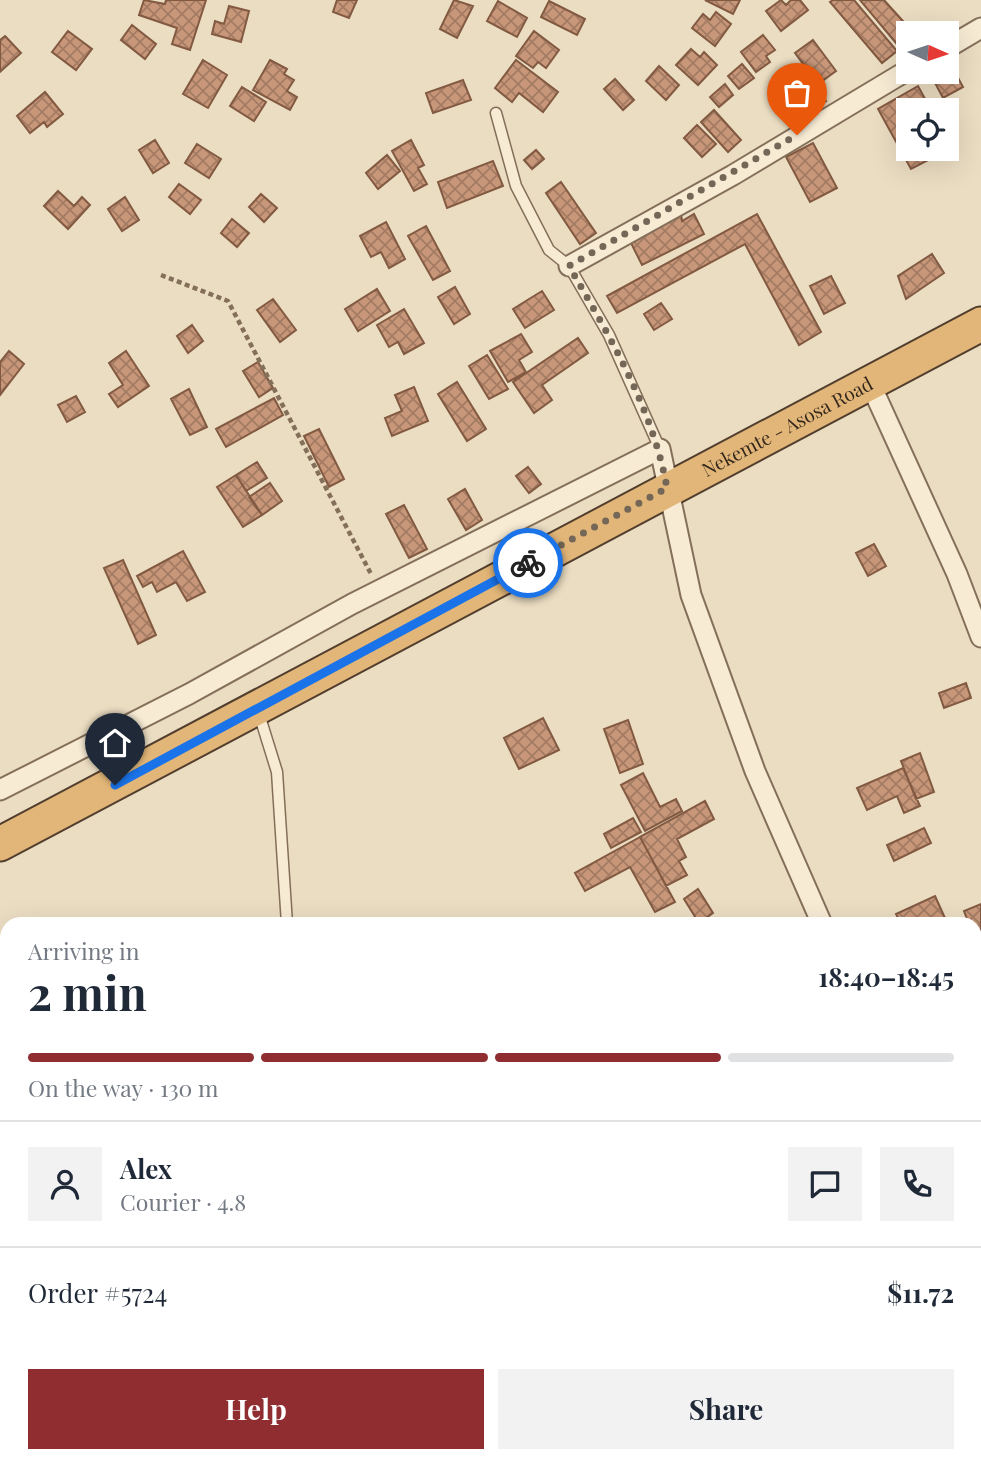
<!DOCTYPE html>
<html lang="en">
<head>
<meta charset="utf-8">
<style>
  :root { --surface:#fff; --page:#f2f2f3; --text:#1f2937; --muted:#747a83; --line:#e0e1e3; --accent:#902d31 }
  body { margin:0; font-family:"Playfair Display",serif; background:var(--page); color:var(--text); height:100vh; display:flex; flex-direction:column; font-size:26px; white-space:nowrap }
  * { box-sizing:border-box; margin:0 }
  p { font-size:23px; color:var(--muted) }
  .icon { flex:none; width:38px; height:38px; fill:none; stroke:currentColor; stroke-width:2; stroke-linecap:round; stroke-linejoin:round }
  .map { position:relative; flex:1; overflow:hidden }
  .drawer { position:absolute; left:0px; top:917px; width:982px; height:546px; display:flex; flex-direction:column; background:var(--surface); border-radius:21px 21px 0 0; box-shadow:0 7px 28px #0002 }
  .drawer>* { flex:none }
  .needle { width:46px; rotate:93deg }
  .buttons { position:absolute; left:896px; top:21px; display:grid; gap:14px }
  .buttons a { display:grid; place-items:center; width:63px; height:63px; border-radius:0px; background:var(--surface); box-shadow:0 7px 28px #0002; font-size:35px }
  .pin { position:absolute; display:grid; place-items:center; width:60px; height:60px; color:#fff; margin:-72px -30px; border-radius:50% 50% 50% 0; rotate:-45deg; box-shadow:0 0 7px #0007 }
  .pin .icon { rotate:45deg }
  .courier { position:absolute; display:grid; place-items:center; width:70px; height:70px; margin:-35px; border:5px solid #1a73e8; border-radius:50%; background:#fff; color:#222; box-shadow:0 2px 9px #0007 }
  .head em { font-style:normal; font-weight:700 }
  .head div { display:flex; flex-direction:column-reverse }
  .head { display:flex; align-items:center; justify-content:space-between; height:119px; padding:0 28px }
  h1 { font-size:46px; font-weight:700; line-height:52px }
  .bar { display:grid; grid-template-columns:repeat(4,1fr); gap:10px 7px; align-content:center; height:84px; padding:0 28px }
  .bar i { height:9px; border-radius:5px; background:var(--line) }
  .bar .on { background:var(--accent) }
  .bar p { grid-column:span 4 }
  .line { display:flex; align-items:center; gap:18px; padding:0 28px; border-top:2px solid var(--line) }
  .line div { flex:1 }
  .round { display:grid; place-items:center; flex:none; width:74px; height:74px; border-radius:0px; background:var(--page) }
  .primary-button { display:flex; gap:14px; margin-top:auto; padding:14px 28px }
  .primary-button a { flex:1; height:80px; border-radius:0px; background:var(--accent); color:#fff; font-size:28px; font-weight:700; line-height:80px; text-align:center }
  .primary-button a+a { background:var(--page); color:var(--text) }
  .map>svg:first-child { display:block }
  .building { fill:url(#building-cross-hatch); stroke:#825941; stroke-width:2 }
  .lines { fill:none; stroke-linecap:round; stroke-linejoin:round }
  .service-casing { stroke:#846f5a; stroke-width:13 }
  .minor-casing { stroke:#846f5a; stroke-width:23 }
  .trunk-casing { stroke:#523e2e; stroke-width:37 }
  .path { stroke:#846f5a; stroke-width:4.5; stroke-dasharray:5 3.5; stroke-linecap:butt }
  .service { stroke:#f7ebd4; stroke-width:10 }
  .minor { stroke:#f7ebd4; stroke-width:19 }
  .trunk { stroke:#e2b678; stroke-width:33 }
  .done { stroke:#746757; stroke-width:7; stroke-dasharray:0 12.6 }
  .route { stroke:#1a73e8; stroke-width:9 }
  .labels { text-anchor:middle; stroke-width:7; stroke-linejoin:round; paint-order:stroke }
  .street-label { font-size:19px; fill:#34281d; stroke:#f3e8d1 }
</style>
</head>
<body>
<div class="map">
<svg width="981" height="1463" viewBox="0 0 981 1463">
  <defs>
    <pattern id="building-cross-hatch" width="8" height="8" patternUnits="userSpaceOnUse" patternTransform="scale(1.75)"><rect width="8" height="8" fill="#c89779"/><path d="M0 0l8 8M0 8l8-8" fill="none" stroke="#a37b63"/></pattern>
  </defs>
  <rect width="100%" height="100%" fill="#ebddc2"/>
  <path class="building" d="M 144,0 L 165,4 L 166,0 L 206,0 L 190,50 L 172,44 L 177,28 L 139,15 Z
    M 337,0 L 357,0 L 349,18 L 333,12 Z
    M 454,0 L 473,6 L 457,38 L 440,29 Z
    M 705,0 L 740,0 L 733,14 Z
    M 781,0 L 786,5 L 791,0 L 800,0 L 808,10 L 781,31 L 766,11 Z
    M 833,0 L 854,0 L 897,51 L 882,63 L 830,2 Z
    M 860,0 L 884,0 L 911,30 L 896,43 Z
    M 498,1 L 527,18 L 517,37 L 487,21 Z
    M 549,1 L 585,19 L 577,35 L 541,17 Z
    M 229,6 L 249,11 L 241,42 L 212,34 L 215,21 L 224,24 Z
    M 716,12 L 731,24 L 715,46 L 692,28 L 703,14 L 710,20 Z
    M 132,25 L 156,44 L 145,59 L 121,40 Z
    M 68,31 L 92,49 L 76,70 L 52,52 Z
    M 534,31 L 559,50 L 546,68 L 538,62 L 533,68 L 516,56 Z
    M 763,35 L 775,50 L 766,56 L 770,62 L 756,72 L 741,52 Z
    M 5,36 L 21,53 L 0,72 L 0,40 Z
    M 813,40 L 836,71 L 818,84 L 795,53 Z
    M 691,49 L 700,57 L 704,52 L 717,65 L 698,85 L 676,65 Z
    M 203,60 L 227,75 L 208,108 L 183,94 Z
    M 270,60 L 287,69 L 284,74 L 294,80 L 287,91 L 297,97 L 290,110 L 253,90 Z
    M 516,60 L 558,92 L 543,112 L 519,93 L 512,102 L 495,88 Z
    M 742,64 L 754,78 L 739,89 L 728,76 Z
    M 659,66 L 679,85 L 666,100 L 646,81 Z
    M 802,66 L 826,101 L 807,115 L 783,81 Z
    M 955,72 L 963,87 L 943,98 L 935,83 Z
    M 615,79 L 634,100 L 623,110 L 604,89 Z
    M 463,80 L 471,100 L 433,113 L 426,93 Z
    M 725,84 L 733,95 L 719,107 L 710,97 Z
    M 918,86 L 929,106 L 921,110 L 908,110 L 908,149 L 927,149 L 932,158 L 911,169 L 878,109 Z
    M 242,87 L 266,102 L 254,121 L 230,106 Z
    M 45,92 L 63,114 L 47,127 L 44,122 L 30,133 L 17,116 Z
    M 714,110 L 741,140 L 728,152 L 701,122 Z
    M 697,125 L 716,144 L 702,157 L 684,138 Z
    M 155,140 L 169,163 L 153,173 L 139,150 Z
    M 411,140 L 424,165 L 418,168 L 427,184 L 414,191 L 392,151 Z
    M 813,143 L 837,188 L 810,202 L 786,157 Z
    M 197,144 L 221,159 L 209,178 L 185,163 Z
    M 536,150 L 544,159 L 532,169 L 524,160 Z
    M 387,155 L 400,171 L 378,189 L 366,173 Z
    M 493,161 L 503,186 L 447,208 L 438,182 Z
    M 561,182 L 596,233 L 580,244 L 546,193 Z
    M 179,184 L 201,200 L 190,214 L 169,197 Z
    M 58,191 L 74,206 L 82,197 L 90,205 L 68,229 L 44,206 Z
    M 261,194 L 277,208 L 264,222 L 249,207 Z
    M 125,197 L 139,220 L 122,231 L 108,209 Z
    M 681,213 L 682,221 L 694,214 L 704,234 L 642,265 L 629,239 Z
    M 757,214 L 821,332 L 799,345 L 745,244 L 617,313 L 607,296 Z
    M 232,219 L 249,233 L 237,247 L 221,233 Z
    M 386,222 L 405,259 L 389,268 L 381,252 L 371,257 L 360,236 Z
    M 426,226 L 450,271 L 433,280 L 408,236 Z
    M 932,254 L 944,273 L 906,299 L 898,276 Z
    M 831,276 L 845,303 L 824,314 L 810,286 Z
    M 455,287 L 470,314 L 454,324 L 438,297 Z
    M 377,289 L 390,311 L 358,331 L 345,309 Z
    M 542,291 L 554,310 L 525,328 L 513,309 Z
    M 273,299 L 296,330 L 280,342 L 257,310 Z
    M 661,303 L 672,319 L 654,330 L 644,314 Z
    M 404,309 L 424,343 L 404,354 L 398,342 L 389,347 L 377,325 Z
    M 192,325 L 203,341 L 188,353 L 177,336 Z
    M 521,334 L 532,352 L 519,360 L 526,372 L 508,382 L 490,351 Z
    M 578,338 L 588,353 L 542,385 L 552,400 L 534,413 L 513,382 Z
    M 9,351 L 24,364 L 0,395 L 0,362 Z
    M 126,351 L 149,386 L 118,407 L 109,394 L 123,385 L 109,363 Z
    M 487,355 L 508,389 L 489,399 L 469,366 Z
    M 258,362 L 273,388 L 259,397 L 243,371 Z
    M 457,382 L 486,429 L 467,441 L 438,394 Z
    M 414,387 L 428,421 L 392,436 L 385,418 L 402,411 L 395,395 Z
    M 189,389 L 207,427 L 190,435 L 171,399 Z
    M 76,396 L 85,412 L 67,422 L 58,405 Z
    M 274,398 L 283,415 L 226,447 L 216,429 Z
    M 319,429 L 344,479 L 329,487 L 304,436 Z
    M 257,462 L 267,478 L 246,491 L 236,475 Z
    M 528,467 L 541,484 L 529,493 L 516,476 Z
    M 236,475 L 262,515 L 243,527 L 217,487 Z
    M 270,483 L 282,501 L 262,515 L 249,497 Z
    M 465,489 L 482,520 L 466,530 L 448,499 Z
    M 404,505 L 427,549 L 409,558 L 386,514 Z
    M 874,544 L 886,566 L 868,576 L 856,553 Z
    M 183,551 L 205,592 L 187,601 L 176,582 L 157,592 L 152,582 L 143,587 L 137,576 Z
    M 123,560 L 156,635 L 138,644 L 104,568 Z
    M 966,683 L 971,698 L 944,708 L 939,693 Z
    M 543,718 L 559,750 L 519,769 L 504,738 Z
    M 628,720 L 643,764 L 620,773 L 604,729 Z
    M 920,753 L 934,792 L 916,799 L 901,761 Z
    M 903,768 L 920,806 L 904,813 L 897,796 L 867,810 L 857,788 Z
    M 643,773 L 660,807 L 676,799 L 682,811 L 645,831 L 621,785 Z
    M 705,801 L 714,819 L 677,839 L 686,857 L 679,861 L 687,875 L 666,886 L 640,837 Z
    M 633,818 L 641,832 L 611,848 L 604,834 Z
    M 924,828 L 931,843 L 894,861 L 887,845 Z
    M 640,837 L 675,902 L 655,912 L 630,867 L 585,891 L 575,873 Z
    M 698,889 L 713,913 L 699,923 L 684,899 Z
    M 935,896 L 945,918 L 933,924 L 901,924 L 896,914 Z
    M 981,904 L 981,953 L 980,953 L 975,939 L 975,924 L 969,924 L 964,911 Z
    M 981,1039 L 981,1059 L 975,1062 L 975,1043 Z
    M 981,1064 L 981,1087 L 975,1090 L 975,1067 Z
    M 73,1456 L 109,1456 L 106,1463 L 87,1463 Z
    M 465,1456 L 469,1456 L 471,1463 L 446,1463 Z
    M 572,1456 L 599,1456 L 585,1463 L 575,1463 Z
    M 923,1456 L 951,1456 L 953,1463 L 905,1463 Z"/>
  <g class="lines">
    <g class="service-casing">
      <path id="service" d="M 496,113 L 516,186 L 549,250 L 569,266 L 609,335 L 660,449
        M 259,714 L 277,772 L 287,924"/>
    </g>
    <g class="minor-casing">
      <path id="minor" d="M 947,48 L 981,28
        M 569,266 L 733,175 L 908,70
        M 869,381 L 957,574 L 981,637
        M 0,790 L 189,694 L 352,604 L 660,449 L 691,595 L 755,771 L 822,924
        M 0,1286 L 7,1287
        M 975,1298 L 981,1314
        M 779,1456 L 782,1463"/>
    </g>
    <g class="trunk-casing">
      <g id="trunk">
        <path id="s1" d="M 0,844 L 981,324"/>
      </g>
    </g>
    <path class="path" d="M 161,275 L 228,301 L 371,574"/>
    <use href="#service" class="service"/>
    <use href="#minor" class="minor"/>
    <use href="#trunk" class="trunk"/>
  </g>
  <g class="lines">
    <path class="done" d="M 528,563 L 667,488 C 653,409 609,335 569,266 L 797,135"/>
    <path class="route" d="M 115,785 L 528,563"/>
  </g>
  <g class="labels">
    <g class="street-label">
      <text dy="7" stroke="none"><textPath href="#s1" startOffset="891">Nekemte - Asosa Road</textPath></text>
    </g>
  </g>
</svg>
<div class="buttons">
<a><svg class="needle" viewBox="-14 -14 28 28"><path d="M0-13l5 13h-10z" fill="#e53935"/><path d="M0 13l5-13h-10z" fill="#747a83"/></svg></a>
<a><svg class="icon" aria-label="locate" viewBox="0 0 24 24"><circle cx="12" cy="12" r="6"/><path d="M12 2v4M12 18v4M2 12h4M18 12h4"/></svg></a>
</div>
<div class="pin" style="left:797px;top:135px;background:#ea580c"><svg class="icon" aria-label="bag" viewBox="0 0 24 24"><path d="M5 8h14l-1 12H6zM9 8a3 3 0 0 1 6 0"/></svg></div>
<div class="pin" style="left:115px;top:785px;background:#1f2937"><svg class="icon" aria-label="home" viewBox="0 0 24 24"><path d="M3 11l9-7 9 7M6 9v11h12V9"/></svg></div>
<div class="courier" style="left:528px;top:563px"><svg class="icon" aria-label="bike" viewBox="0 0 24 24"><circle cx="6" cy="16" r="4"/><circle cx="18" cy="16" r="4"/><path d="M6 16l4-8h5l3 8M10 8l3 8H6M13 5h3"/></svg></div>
<section class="drawer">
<div class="head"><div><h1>2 min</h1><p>Arriving in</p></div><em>18:40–18:45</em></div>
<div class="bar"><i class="on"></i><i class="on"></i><i class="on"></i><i></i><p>On the way · 130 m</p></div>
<div class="line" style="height:126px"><a class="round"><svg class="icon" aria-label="person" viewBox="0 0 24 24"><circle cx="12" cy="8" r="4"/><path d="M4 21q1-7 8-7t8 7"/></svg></a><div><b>Alex</b><p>Courier · 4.8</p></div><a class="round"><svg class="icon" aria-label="chat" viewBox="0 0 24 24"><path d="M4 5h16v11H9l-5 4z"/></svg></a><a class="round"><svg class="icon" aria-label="phone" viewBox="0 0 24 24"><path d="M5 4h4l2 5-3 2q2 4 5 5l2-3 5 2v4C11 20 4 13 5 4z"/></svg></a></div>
<div class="line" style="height:91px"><div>Order #5724</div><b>$11.72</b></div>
<div class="primary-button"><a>Help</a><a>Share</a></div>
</section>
</div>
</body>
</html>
